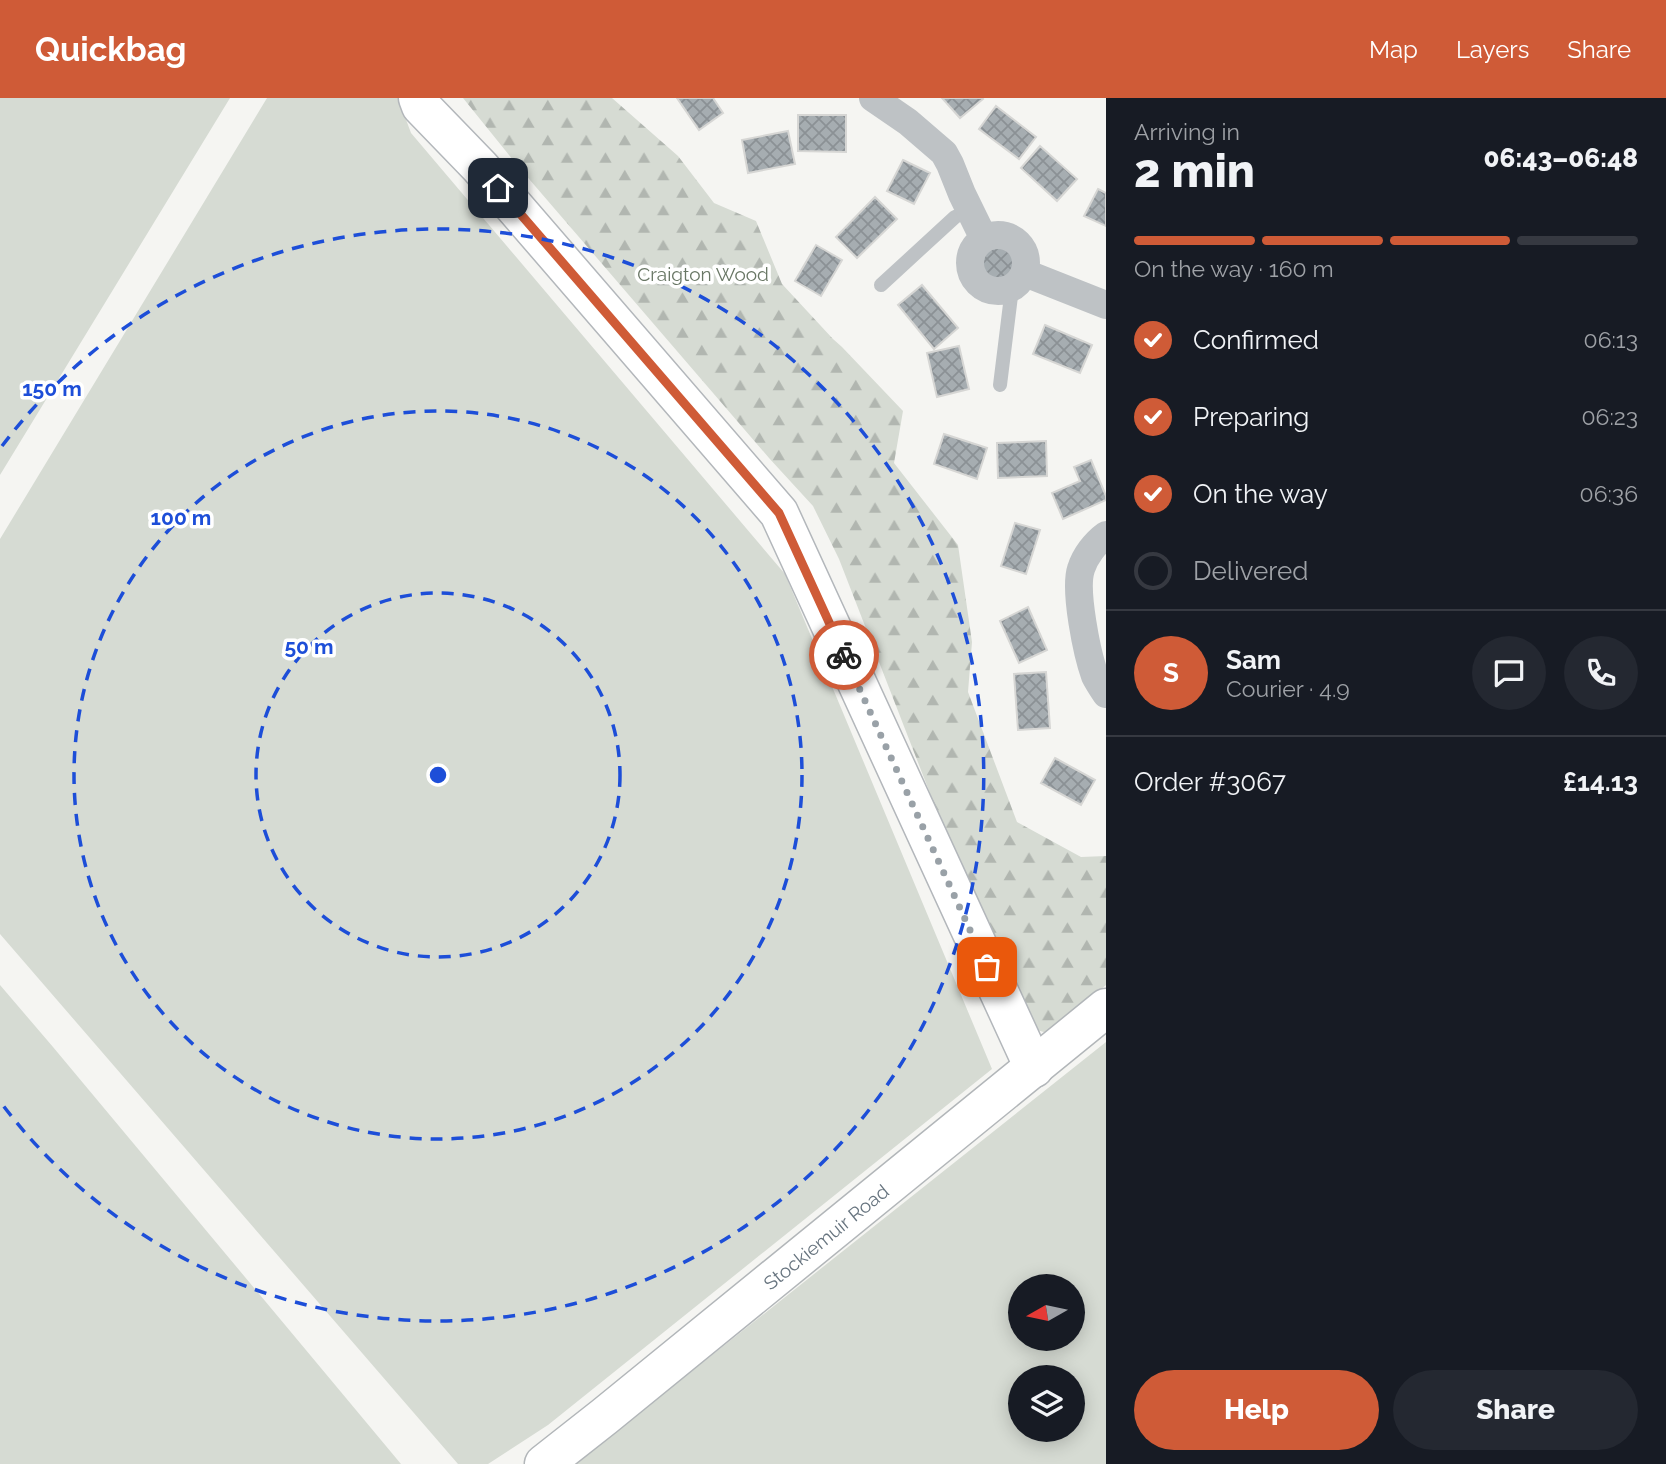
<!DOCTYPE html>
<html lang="en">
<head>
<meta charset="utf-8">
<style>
  :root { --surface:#171b24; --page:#242831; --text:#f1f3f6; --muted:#9ea1a6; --line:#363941; --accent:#cf5b37 }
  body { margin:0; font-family:Raleway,sans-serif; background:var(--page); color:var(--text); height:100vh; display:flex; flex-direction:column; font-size:26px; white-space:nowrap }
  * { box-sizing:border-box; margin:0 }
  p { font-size:23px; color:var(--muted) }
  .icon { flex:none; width:38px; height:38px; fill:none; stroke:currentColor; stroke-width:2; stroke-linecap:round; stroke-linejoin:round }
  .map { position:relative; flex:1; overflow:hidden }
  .side { display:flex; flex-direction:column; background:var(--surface); width:560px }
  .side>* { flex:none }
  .needle { width:46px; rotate:261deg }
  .buttons { position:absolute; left:1008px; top:1176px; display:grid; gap:14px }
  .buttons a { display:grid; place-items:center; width:77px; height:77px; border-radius:50%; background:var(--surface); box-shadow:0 4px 18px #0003; font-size:35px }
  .pin { position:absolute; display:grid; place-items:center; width:60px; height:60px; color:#fff; margin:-30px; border-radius:14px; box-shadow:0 4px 10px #0006 }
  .courier { position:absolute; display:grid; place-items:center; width:70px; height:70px; margin:-35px; border:5px solid #cf5b37; border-radius:50%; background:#fff; color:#222; box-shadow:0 2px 9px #0007 }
  .head em { font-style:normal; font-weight:800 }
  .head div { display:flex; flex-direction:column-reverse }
  .head { display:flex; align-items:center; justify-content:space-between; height:119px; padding:0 28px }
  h1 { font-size:46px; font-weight:800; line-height:52px }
  .bar { display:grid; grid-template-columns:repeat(4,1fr); gap:10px 7px; align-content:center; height:84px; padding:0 28px }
  .bar i { height:9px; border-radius:5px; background:var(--line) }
  .bar .current { background:var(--accent) }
  .bar p { grid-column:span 4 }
  .line { display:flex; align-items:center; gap:18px; padding:0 28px; border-top:2px solid var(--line) }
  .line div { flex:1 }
  .round { display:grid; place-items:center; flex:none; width:74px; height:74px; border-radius:37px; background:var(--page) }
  ol { padding:0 28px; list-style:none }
  li { display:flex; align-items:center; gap:21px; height:77px }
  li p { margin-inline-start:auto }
  li .icon { padding:7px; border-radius:50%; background:var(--accent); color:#fff; stroke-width:4 }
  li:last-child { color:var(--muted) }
  li i { width:38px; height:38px; border:4px solid var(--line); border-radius:50% }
  .action { display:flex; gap:14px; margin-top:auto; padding:14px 28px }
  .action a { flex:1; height:80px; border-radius:42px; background:var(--accent); color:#fff; font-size:28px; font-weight:800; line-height:80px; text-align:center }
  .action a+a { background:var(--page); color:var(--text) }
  header { display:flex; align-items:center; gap:42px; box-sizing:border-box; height:98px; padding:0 35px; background:var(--accent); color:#fff }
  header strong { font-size:33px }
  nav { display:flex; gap:38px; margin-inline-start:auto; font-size:24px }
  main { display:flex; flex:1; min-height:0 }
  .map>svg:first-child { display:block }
  .green { fill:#d6dbd3; fill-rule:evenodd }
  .forest { fill:url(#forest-firs) }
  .building { fill:url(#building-cross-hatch); stroke:#d6d6d4; stroke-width:2 }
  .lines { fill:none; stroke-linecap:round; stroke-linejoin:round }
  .secondary-casing { stroke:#b3b7bb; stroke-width:41 }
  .primary-casing { stroke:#b2b6b9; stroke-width:41 }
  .lane { stroke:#bec2c5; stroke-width:14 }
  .street { stroke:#bec2c5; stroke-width:28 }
  .secondary { stroke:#fff; stroke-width:38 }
  .primary { stroke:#fff; stroke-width:38 }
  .done { stroke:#99a1a7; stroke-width:7; stroke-dasharray:0 12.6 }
  .route { stroke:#cf5b37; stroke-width:9 }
  .ring { fill:none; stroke:#1d4ed8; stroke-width:3.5; stroke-dasharray:12 9 }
  .labels { text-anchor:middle; stroke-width:7; stroke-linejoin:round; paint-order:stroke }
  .park-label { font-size:19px; fill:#697765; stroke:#fff }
  .street-label { font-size:19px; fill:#67747f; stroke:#fff }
  .centre { fill:#1d4ed8; stroke:#fff; stroke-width:3.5 }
  .ring-label { font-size:21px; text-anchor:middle; font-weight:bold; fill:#1d4ed8; stroke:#fff; stroke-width:7; stroke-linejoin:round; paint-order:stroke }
</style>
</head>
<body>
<header>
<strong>Quickbag</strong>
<nav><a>Map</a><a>Layers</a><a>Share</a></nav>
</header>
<main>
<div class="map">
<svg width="1106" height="1366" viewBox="0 0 1106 1366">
  <defs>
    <pattern id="forest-firs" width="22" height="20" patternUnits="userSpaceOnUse" patternTransform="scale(1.75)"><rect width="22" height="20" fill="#d6dbd3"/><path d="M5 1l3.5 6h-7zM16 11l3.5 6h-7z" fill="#b1b6b0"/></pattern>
    <pattern id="building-cross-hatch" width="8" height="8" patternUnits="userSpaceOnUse" patternTransform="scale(1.75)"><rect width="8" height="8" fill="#a6adb1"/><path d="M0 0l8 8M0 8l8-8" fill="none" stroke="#8b9195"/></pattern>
  </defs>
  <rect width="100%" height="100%" fill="#f5f5f2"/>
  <path class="green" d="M 0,0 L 230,0 L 0,377 Z
    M 267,0 L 398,0 L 411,35 L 785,476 L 992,971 L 548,1327 L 488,1366 L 458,1366 L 0,836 L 0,441 Z
    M 0,887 L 53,949 L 401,1366 L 0,1366 Z
    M 1106,944 L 1106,1366 L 575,1366 ZM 1020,1188 L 1073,1188 L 1073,1241 L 1020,1241 ZM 1020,1279 L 1073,1279 L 1073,1332 L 1020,1332 Z"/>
  <path class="forest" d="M 463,0 L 612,0 L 678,58 L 714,105 L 756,123 L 782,186 L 833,241 L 842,249 L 903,313 L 894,365 L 958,447 L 972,544 L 968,594 L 1017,724 L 1081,759 L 1106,758 L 1106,887 L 1047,935 L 1020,927 L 839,461 L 813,408 L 769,360 L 517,67 Z"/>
  <path class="building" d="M 677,0 L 713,0 L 723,15 L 699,32 Z
    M 942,0 L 982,0 L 983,1 L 960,20 Z
    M 996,8 L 1036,39 L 1019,61 L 979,31 Z
    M 798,17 L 846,17 L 846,54 L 798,53 Z
    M 788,33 L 795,66 L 748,75 L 742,42 Z
    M 1040,48 L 1077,81 L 1057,103 L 1021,70 Z
    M 903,62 L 930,75 L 914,106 L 887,93 Z
    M 1098,91 L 1106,95 L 1106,128 L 1084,118 Z
    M 875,99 L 897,121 L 857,160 L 836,139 Z
    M978 164a18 18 0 1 1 36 0a18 18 0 1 1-36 0Z
    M 816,147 L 842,162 L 821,198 L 795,183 Z
    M 922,187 L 958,230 L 934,251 L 898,207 Z
    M 1045,227 L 1092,247 L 1080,275 L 1033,256 Z
    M 959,248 L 969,291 L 937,299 L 927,255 Z
    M 944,336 L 987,350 L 977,381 L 934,366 Z
    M 1046,343 L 1047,378 L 998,380 L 997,345 Z
    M 1091,362 L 1106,398 L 1106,402 L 1063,421 L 1052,395 L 1080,383 L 1074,369 Z
    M 1015,425 L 1040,432 L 1026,476 L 1001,468 Z
    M 1028,509 L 1047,552 L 1019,565 L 1000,523 Z
    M 1046,574 L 1050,630 L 1018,632 L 1014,576 Z
    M 1055,660 L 1095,682 L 1081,707 L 1041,685 Z"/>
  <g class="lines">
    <g class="secondary-casing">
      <path id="secondary" d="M 418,0 L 421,8 L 480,69 L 779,415 L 1034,970"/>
    </g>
    <g class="primary-casing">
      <path id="primary" d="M 544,1366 L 605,1318 L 1106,910"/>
    </g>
    <path class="lane" d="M 881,187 L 955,119 L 970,112
      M 1000,287 L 1012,190"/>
    <path class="street" d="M 873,0 L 908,24 L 944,55 L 950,66 L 962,96 L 984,141
      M970 165a28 28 0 1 1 56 0a28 28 0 1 1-56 0Z
      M 1025,175 L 1106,207
      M 1106,437 C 1095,445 1085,458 1081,471 C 1074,492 1087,556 1095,578 C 1098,584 1102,590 1106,596"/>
    <use href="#secondary" class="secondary"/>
    <use href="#primary" class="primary"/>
  </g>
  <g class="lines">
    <path class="done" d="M 844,557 L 987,869"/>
    <path class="route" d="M 498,90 L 779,415 L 844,557"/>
  </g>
  <g class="ring">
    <circle cx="438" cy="677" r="182"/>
    <circle cx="438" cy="677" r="364"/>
    <path d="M2 348A546 546 0 1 1 2 1006"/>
  </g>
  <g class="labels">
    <g class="park-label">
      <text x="703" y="183">Craigton Wood</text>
    </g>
    <g class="street-label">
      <text transform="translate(826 1139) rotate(-39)" y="7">Stockiemuir Road</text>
    </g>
  </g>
  <circle cx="438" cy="677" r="10" class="centre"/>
  <g class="ring-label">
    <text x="52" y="298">150 m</text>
    <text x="181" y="427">100 m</text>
    <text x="309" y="556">50 m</text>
  </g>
</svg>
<div class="buttons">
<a><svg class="needle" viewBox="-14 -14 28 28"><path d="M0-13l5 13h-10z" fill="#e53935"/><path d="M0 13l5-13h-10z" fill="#9ea1a6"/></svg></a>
<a><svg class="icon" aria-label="layers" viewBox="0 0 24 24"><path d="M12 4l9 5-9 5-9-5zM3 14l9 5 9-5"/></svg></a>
</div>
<div class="pin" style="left:987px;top:869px;background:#ea580c"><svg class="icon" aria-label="bag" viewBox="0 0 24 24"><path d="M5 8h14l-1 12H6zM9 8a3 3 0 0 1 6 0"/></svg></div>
<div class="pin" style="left:498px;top:90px;background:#1f2937"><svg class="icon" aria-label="home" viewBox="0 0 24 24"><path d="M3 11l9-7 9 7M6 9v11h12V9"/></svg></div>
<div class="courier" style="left:844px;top:557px"><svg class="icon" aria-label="bike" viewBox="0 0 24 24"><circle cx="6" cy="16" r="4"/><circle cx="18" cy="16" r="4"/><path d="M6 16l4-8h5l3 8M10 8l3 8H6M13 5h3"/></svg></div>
</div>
<section class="side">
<div class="head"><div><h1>2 min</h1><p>Arriving in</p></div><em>06:43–06:48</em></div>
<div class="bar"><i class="current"></i><i class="current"></i><i class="current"></i><i></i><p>On the way · 160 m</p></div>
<ol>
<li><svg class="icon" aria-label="check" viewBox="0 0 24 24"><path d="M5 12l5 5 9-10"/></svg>Confirmed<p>06:13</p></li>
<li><svg class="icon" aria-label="check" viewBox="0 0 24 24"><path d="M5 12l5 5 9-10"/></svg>Preparing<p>06:23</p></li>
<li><svg class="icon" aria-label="check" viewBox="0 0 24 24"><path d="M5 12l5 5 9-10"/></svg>On the way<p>06:36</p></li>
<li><i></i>Delivered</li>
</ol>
<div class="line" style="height:126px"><b class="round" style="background:var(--accent);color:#fff">S</b><div><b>Sam</b><p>Courier · 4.9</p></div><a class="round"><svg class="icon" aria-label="chat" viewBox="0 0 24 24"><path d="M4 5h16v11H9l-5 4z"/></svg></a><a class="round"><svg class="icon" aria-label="phone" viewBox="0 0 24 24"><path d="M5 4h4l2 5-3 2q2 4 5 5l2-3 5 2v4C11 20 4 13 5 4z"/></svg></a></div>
<div class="line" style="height:91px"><div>Order #3067</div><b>£14.13</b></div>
<div class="action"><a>Help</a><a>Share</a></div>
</section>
</main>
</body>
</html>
